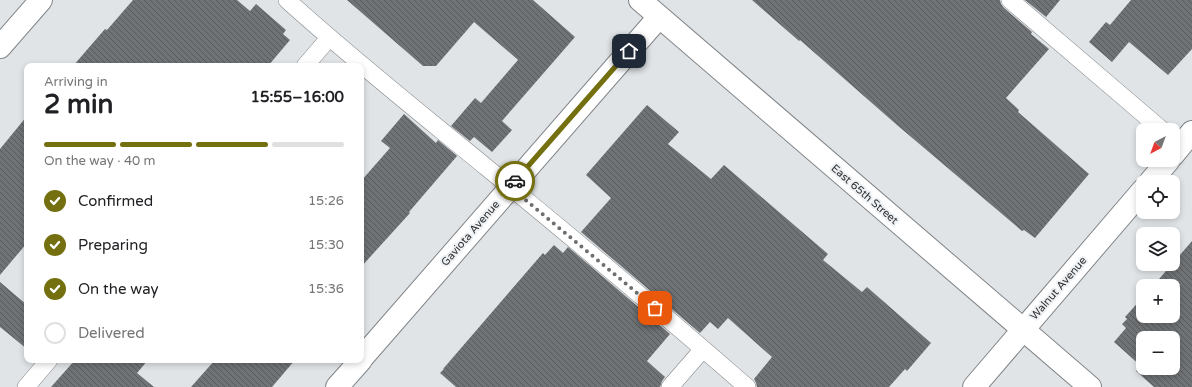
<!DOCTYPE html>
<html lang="en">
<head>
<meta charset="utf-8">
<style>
  :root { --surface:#fff; --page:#f2f2f2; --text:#202124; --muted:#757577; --line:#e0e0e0; --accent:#746f0f }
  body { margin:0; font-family:"Varela Round",sans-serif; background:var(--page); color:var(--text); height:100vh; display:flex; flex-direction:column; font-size:15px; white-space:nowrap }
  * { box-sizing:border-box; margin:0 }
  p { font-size:13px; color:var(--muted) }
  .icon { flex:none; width:22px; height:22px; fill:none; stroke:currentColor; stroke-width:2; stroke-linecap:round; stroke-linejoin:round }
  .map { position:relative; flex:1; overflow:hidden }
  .drawer { position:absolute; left:24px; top:63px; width:340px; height:300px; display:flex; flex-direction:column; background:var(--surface); border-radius:8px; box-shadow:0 2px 6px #0003 }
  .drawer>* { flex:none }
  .needle { width:26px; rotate:221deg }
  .controls { position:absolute; left:1136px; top:123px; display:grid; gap:8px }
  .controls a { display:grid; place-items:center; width:44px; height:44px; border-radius:8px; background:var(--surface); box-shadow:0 2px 6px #0003; font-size:20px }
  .pin { position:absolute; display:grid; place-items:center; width:34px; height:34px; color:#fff; margin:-17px; border-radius:8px; box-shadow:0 2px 6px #0006 }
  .courier { position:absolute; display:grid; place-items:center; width:40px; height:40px; margin:-20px; border:3px solid #746f0f; border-radius:50%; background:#fff; color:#222; box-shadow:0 1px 5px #0007 }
  .headline em { font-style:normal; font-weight:800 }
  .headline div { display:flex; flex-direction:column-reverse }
  .headline { display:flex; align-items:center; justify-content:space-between; height:68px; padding:0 20px }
  h1 { font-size:26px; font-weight:800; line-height:30px }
  .bar { display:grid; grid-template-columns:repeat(4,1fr); gap:6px 4px; align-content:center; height:48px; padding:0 20px }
  .bar i { height:5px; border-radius:3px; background:var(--line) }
  .bar .current { background:var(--accent) }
  .bar p { grid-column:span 4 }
  ol { padding:0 20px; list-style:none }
  li { display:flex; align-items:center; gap:12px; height:44px }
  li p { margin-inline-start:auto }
  li .icon { padding:4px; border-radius:50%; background:var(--accent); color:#fff; stroke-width:4 }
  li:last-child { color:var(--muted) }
  li i { width:22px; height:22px; border:2px solid var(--line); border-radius:50% }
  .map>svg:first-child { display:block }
  .building { fill:url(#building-back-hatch); fill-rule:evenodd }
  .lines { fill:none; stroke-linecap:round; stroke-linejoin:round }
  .lane-casing { stroke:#828588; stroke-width:18 }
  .street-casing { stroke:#828588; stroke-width:24 }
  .lane { stroke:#fff; stroke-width:17 }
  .street { stroke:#fff; stroke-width:22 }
  .done { stroke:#6d6f71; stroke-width:4; stroke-dasharray:0 7.2 }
  .route { stroke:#746f0f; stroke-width:5 }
  .labels { text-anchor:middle; stroke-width:4; stroke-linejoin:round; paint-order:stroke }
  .street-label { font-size:11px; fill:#2f3031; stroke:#eef1f4 }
</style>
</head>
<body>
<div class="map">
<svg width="1192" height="387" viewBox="0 0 1192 387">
  <defs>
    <pattern id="building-back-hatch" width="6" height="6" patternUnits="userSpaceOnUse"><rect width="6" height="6" fill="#707376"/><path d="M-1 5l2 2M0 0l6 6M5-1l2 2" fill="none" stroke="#585a5c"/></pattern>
  </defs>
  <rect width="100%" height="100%" fill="#e0e4e7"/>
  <path class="building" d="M 133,0 L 237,0 L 250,11 L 256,4 L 286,30 L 283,34 L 290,40 L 268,66 L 73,66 L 105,29 L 107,30 Z
    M 347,0 L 533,0 L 575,37 L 502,121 L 512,130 L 492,152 L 474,137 L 470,141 L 451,126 L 475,98 L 481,103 L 518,60 L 517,59 L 474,22 L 436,66 L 423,66 Z
    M 752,0 L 1000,0 L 1001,4 L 1004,8 L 1032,32 L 1031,34 L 1049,49 L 1006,98 L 1019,110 L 1018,112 L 1089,174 L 1035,238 L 1024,230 L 1022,231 L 897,125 L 800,40 L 799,41 Z
    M 1025,0 L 1060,0 L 1046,17 Z
    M 1131,0 L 1192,0 L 1192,49 L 1168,75 L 1129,42 L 1112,62 L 1089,42 L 1106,22 L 1110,25 Z
    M 647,105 L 679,132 L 668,144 L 711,179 L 724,165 L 828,254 L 823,260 L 862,292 L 867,287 L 931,343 L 907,371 L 905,369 L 889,387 L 757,387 L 756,383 L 754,379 L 772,357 L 728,318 L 718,329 L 710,322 L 700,333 L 581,232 L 611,198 L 586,175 Z
    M 404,114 L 436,143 L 438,140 L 457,156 L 409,212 L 410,213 L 361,267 L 361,181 L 390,148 L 381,141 Z
    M 27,116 L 27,243 L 0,275 L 0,149 Z
    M 1192,241 L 1192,387 L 1154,387 L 1136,371 L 1141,366 L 1114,342 L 1126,328 L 1122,324 L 1127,319 L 1125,317 L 1143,297 L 1143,316 L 1173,316 L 1173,286 L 1153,286 L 1172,264 L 1173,264 L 1173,263 ZM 1143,338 L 1173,338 L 1173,368 L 1143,368 Z
    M 554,245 L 563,253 L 568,247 L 670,334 L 647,361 L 665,377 L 662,381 L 660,387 L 456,387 L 440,373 L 444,369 L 443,369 L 543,253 L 545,255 Z
    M 0,282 L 27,305 L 27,349 L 0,327 Z
    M 75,360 L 148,360 L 137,373 L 154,387 L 51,387 Z
    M 215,360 L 295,360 L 272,387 L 191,387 Z"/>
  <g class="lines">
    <g class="lane-casing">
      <path id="lane" d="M 287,0 C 351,58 419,112 486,167 C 574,239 661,312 747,387
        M 1010,0 L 1162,130
        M 305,66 L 329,38
        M 26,387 L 49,360
        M 670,387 L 703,349"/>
    </g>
    <g class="street-casing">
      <path id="street" d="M 640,0 L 1090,387
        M 0,47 L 41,0
        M 1173,155 L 1192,132
        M 1150,182 L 1169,160
        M 361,359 L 659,17
        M 337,387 L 361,360
        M 974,387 L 1143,190"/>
    </g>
    <use href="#lane" class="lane"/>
    <use href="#street" class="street"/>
  </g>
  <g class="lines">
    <path class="done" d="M 515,181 L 510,187 L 655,308"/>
    <path class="route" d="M 515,181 L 629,51"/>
  </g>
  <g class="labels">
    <g class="street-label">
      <text transform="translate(865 194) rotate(41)" y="4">East 65th Street</text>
      <text transform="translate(470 233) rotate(-49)" y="4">Gaviota Avenue</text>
      <text transform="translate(1058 288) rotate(-49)" y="4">Walnut Avenue</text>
    </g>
  </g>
</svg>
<div class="controls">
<a><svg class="needle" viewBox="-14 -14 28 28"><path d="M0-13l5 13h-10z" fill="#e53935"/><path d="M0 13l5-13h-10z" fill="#757577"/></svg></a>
<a><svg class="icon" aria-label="locate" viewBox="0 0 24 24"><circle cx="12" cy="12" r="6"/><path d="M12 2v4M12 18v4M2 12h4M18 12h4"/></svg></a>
<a><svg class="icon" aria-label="layers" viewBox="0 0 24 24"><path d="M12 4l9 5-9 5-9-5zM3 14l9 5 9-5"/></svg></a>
<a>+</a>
<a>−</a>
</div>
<div class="pin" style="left:655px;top:308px;background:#ea580c"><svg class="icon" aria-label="bag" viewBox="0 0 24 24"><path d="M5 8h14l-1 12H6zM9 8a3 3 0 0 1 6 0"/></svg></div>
<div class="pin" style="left:629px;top:51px;background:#1f2937"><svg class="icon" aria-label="home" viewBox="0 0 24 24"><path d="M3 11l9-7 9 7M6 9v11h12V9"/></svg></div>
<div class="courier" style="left:515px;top:181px"><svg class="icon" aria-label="car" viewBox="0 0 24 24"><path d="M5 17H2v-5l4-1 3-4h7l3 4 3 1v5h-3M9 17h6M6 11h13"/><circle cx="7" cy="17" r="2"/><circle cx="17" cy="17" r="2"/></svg></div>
<section class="drawer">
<div class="headline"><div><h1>2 min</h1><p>Arriving in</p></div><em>15:55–16:00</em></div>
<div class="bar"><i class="current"></i><i class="current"></i><i class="current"></i><i></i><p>On the way · 40 m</p></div>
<ol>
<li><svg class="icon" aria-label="check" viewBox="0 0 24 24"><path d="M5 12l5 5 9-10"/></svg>Confirmed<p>15:26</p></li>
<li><svg class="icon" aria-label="check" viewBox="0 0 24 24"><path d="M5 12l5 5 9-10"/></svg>Preparing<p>15:30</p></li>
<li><svg class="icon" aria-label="check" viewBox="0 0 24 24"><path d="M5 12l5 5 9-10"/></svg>On the way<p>15:36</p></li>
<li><i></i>Delivered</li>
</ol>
</section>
</div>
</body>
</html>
